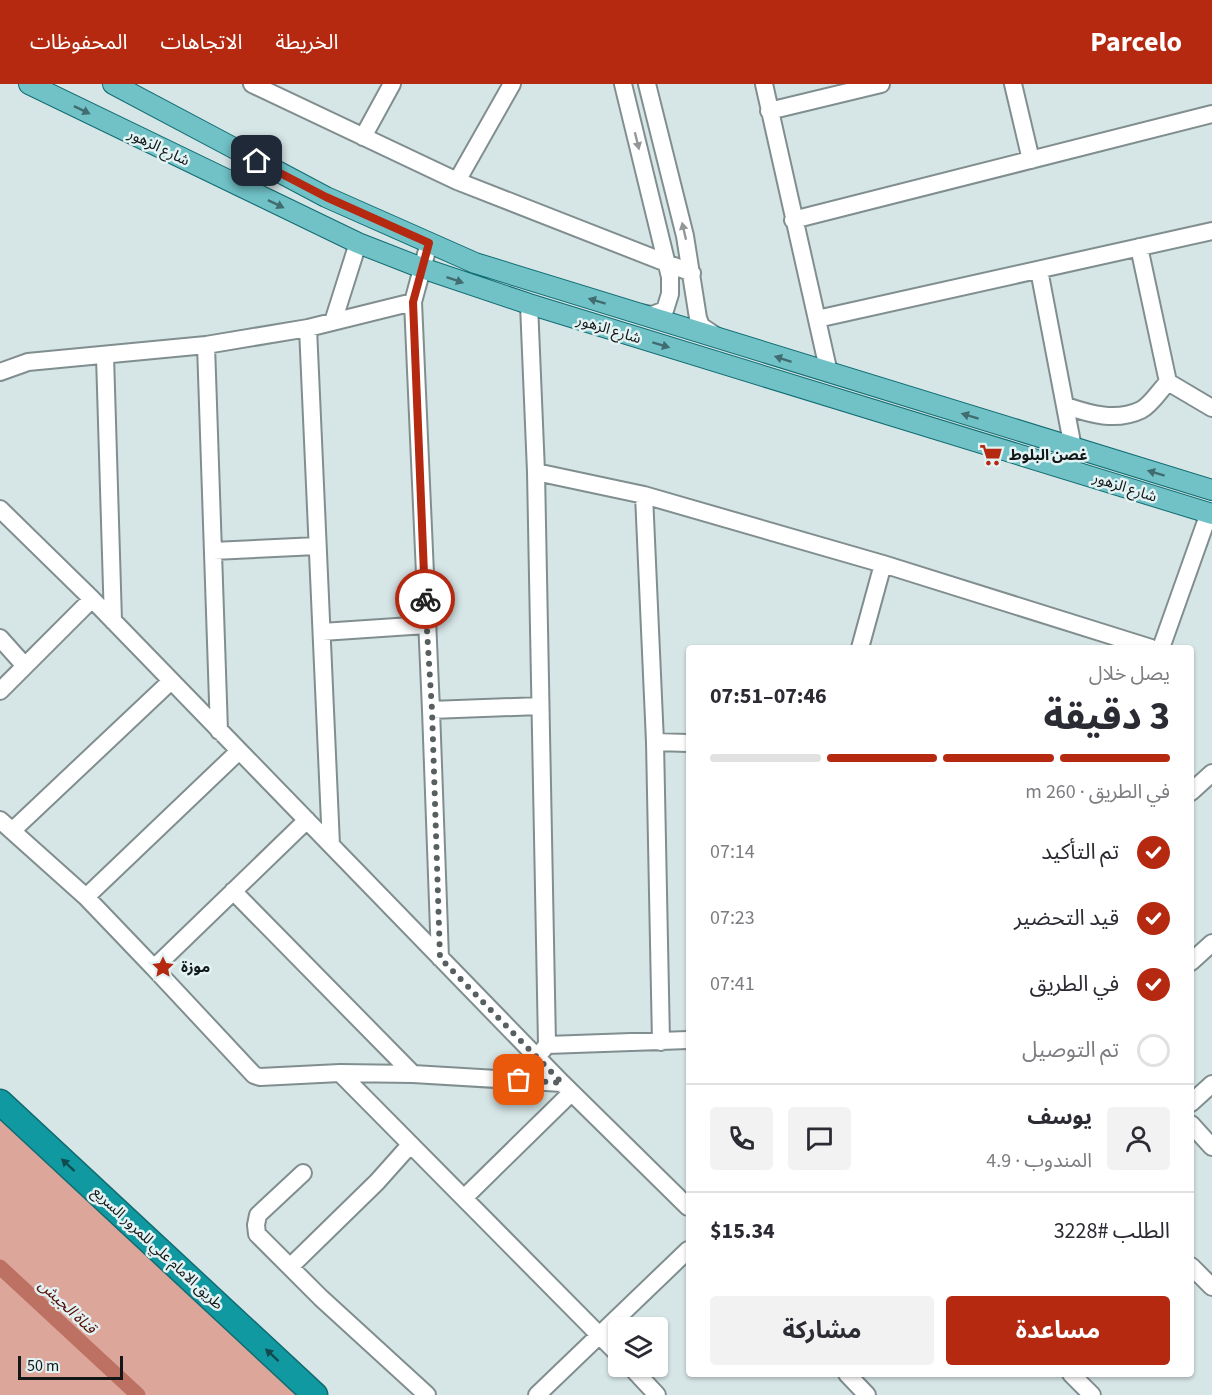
<!DOCTYPE html>
<html lang="ar">
<head>
<meta charset="utf-8">
<style>
  :root { --surface:#fff; --page:#f2f2f3; --text:#2b2b33; --muted:#7c7c81; --line:#e1e1e2; --accent:#b52911 }
  body { margin:0; font-family:"Source Sans 3","Noto Sans Arabic",sans-serif; background:var(--page); color:var(--text); direction:rtl; height:100vh; display:flex; flex-direction:column; font-size:22px; white-space:nowrap }
  * { box-sizing:border-box; margin:0 }
  p { font-size:20px; color:var(--muted) }
  .icon { flex:none; width:33px; height:33px; fill:none; stroke:currentColor; stroke-width:2; stroke-linecap:round; stroke-linejoin:round }
  .map { position:relative; flex:1; overflow:hidden; direction:ltr }
  .details { position:absolute; left:686px; top:561px; width:508px; height:732px; display:flex; flex-direction:column; background:var(--surface); border-radius:6px; box-shadow:0 2px 4px #0004; direction:rtl }
  .details>* { flex:none }
  .tools { position:absolute; left:608px; top:1233px; display:grid; gap:12px }
  .tools a { display:grid; place-items:center; width:60px; height:60px; border-radius:6px; background:var(--surface); box-shadow:0 2px 4px #0004; font-size:30px }
  .scale { position:absolute; left:18px; bottom:15px; width:105px; box-sizing:border-box; padding-left:6px; border:3px solid #121718; border-top:0; font-size:16px; line-height:21px; white-space:nowrap; color:#121718; -webkit-text-stroke:4px #e3f2f3; paint-order:stroke }
  .pin { position:absolute; display:grid; place-items:center; width:51px; height:51px; color:#fff; margin:-26px; border-radius:12px; box-shadow:0 3px 9px #0006 }
  .courier { position:absolute; display:grid; place-items:center; width:60px; height:60px; margin:-30px; border:4px solid #b52911; border-radius:50%; background:#fff; color:#222; box-shadow:0 2px 8px #0007 }
  .overview em { font-style:normal; font-weight:700 }
  .overview div { display:flex; flex-direction:column-reverse }
  .overview { display:flex; align-items:center; justify-content:space-between; height:102px; padding:0 24px }
  h1 { font-size:39px; font-weight:700; line-height:45px }
  .bar { display:grid; grid-template-columns:repeat(4,1fr); gap:9px 6px; align-content:center; height:72px; padding:0 24px }
  .bar i { height:8px; border-radius:4px; background:var(--line) }
  .bar .selected { background:var(--accent) }
  .bar p { grid-column:span 4 }
  .line { display:flex; align-items:center; gap:15px; padding:0 24px; border-top:2px solid var(--line) }
  .line div { flex:1 }
  .round { display:grid; place-items:center; flex:none; width:63px; height:63px; border-radius:6px; background:var(--page) }
  ol { padding:0 24px; list-style:none }
  li { display:flex; align-items:center; gap:18px; height:66px }
  li p { margin-inline-start:auto }
  li .icon { padding:6px; border-radius:50%; background:var(--accent); color:#fff; stroke-width:4 }
  li:last-child { color:var(--muted) }
  li i { width:33px; height:33px; border:3px solid var(--line); border-radius:50% }
  .action { display:flex; gap:12px; margin-top:auto; padding:12px 24px }
  .action a { flex:1; height:69px; border-radius:6px; background:var(--accent); color:#fff; font-size:24px; font-weight:700; line-height:69px; text-align:center }
  .action a+a { background:var(--page); color:var(--text) }
  header { display:flex; align-items:center; gap:36px; box-sizing:border-box; height:84px; padding:0 30px; background:var(--accent); color:#fff }
  header strong { font-size:28px }
  nav { display:flex; gap:33px; margin-inline-start:auto; font-size:21px }
  .map>svg:first-child { display:block }
  .grass { fill:#dca69a }
  .lines { fill:none; stroke-linecap:round; stroke-linejoin:round }
  .canal { stroke:#bd7162; stroke-width:15 }
  .minor-casing { stroke:#818e8f; stroke-width:20 }
  .major-casing { stroke:#116c71; stroke-width:22 }
  .highway-casing { stroke:#116c71; stroke-width:27 }
  .minor { stroke:#fff; stroke-width:16 }
  .major { stroke:#70c2c7; stroke-width:20 }
  .highway { stroke:#1099a1; stroke-width:24 }
  .oneway { fill:#416c70 }
  .oneway2 { fill:#949797 }
  .oneway3 { fill:#114b4f }
  .done { stroke:#575f60; stroke-width:6; stroke-dasharray:0 10.8 }
  .route { stroke:#b52911; stroke-width:8 }
  .labels { text-anchor:middle; stroke-width:5; stroke-linejoin:round; paint-order:stroke }
  .street-label { font-size:15px; fill:#121718; stroke:#e3f2f3 }
  .poi-label { font-size:15px; font-weight:bold; fill:#121718; stroke:#e3f2f3; text-anchor:start }
  .water-label { font-size:16px; font-style:italic; fill:#540d03; stroke:#e3f2f3 }
</style>
</head>
<body>
<header>
<strong>Parcelo</strong>
<nav><a>الخريطة</a><a>الاتجاهات</a><a>المحفوظات</a></nav>
</header>
<div class="map">
<svg width="1212" height="1311" viewBox="0 0 1212 1311">
  <rect width="100%" height="100%" fill="#d6e5e6"/>
  <path class="grass" d="M 0,1025 L 308,1311 L 0,1311 Z"/>
  <g class="lines">
    <path class="canal" d="M 0,1183 L 138,1311"/>
    <g class="minor-casing">
      <path id="minor" d="M 252,0 L 457,97 L 692,189
        M 623,0 L 670,193 L 670,210 L 665,226 L 652,231 L 641,229
        M 647,0 L 685,152 L 698,234 L 701,242 L 716,252
        M 764,0 L 829,289
        M 1013,0 L 1031,76
        M 769,27 L 881,0
        M 363,53 L 392,0
        M 457,97 L 512,0
        M 793,136 L 1212,30
        M 1139,163 L 1168,298 L 1212,324
        M 1039,186 L 1073,364
        M 413,218 L 431,626 L 440,874
        M 529,220 L 536,388 L 547,961 L 537,973
        M 817,235 L 1212,147
        M 333,238 L 358,159
        M 308,244 L 331,761
        M 206,261 L 219,647
        M 105,272 L 113,537
        M 0,288 L 28,278 L 206,261 L 308,244 L 413,218 L 429,159
        M 1066,322 C 1090,330 1116,338 1141,326 C 1151,321 1160,306 1168,298
        M 536,388 L 644,411 L 883,480 L 1151,564
        M 644,411 L 655,658 L 661,958
        M 0,425 L 92,515 L 562,999 L 688,1123
        M 213,467 L 317,462
        M 322,548 L 426,541
        M 0,554 L 25,582
        M 860,564 L 883,480
        M 1161,564 L 1209,429
        M 0,607 L 92,515
        M 431,626 L 540,622
        M 655,658 L 688,659
        M 1191,708 L 1212,689
        M 0,736 L 86,813 L 239,667
        M 12,747 L 171,597
        M 233,807 L 413,990 L 562,999
        M 86,813 L 154,884 L 307,736
        M 1191,878 L 1212,859
        M 154,884 L 254,991 L 260,993 L 340,989 L 413,990
        M 547,961 L 688,956
        M 340,989 L 618,1270
        M 1191,1019 L 1212,1000
        M 1191,1040 L 1212,1063
        M 303,1089 L 258,1131 L 256,1141 L 257,1150 L 321,1214 L 427,1311
        M 464,1114 L 571,1009
        M 1191,1182 L 1212,1203
        M 290,1183 L 377,1098 L 410,1061
        M 630,1282 L 657,1311
        M 847,1290 L 867,1311
        M 1071,1290 L 1092,1311
        M 537,1311 L 688,1166"/>
    </g>
    <g class="major-casing">
      <path id="major" d="M 29,0 L 358,159 L 422,184 L 529,220 L 1212,430
        M 113,0 L 326,113 L 475,179 L 1212,406"/>
    </g>
    <g class="highway-casing">
      <path id="highway" d="M 0,1018 L 315,1311"/>
    </g>
    <use href="#minor" class="minor"/>
    <use href="#major" class="major"/>
    <use href="#highway" class="highway"/>
  </g>
  <defs><path id="oneway-solid" d="M-6-.8H1V-3.2L6.5 0L1 3.2V.8H-6Z" transform="scale(1.5)"/></defs>
  <g class="oneway">
    <use href="#oneway-solid" transform="translate(82 26) rotate(26)"/>
    <use href="#oneway-solid" transform="translate(276 120) rotate(26)"/>
    <use href="#oneway-solid" transform="translate(455 196) rotate(19)"/>
    <use href="#oneway-solid" transform="translate(597 217) rotate(-163)"/>
    <use href="#oneway-solid" transform="translate(661 261) rotate(17)"/>
    <use href="#oneway-solid" transform="translate(783 275) rotate(-162)"/>
    <use href="#oneway-solid" transform="translate(970 332) rotate(-163)"/>
    <use href="#oneway-solid" transform="translate(1156 389) rotate(-163)"/>
  </g>
  <g class="oneway2">
    <use href="#oneway-solid" transform="translate(637 57) rotate(76)"/>
    <use href="#oneway-solid" transform="translate(684 147) rotate(-103)"/>
  </g>
  <g class="oneway3">
    <use href="#oneway-solid" transform="translate(68 1081) rotate(-137)"/>
    <use href="#oneway-solid" transform="translate(272 1271) rotate(-137)"/>
  </g>
  <g class="lines">
    <path class="done" d="M 425,515 L 432,626 L 440,874 L 562,999 L 519,996"/>
    <path class="route" d="M 257,77 L 326,113 L 429,159 L 413,218 L 425,515"/>
  </g>
  <defs>
    <g id="supermarket-bare" transform="scale(1.8)"><path d="M-6-5.5h2.5l.6 2H6L4.5 2H-2.5L-4.4-4H-6ZM-1.5 3.2a1.3 1.3 0 1 0 .1 0ZM3 3.2a1.3 1.3 0 1 0 .1 0Z" fill="#b52911" stroke="#e3f2f3" stroke-width="2.5" paint-order="stroke"/></g>
    <g id="sight-bare" transform="scale(1.8)"><path d="M0-6L1.8-2.2L6-1.7L2.9 1.2L3.7 5.4L0 3.3L-3.7 5.4L-2.9 1.2L-6-1.7L-1.8-2.2Z" fill="#b52911" stroke="#e3f2f3" stroke-width="2.5" paint-order="stroke"/></g>
  </defs>
  <g fill-rule="evenodd">
    <use href="#supermarket-bare" x="991" y="371"/>
    <use href="#sight-bare" x="163" y="883"/>
  </g>
  <g class="labels">
    <g class="street-label">
      <text transform="translate(159 63) rotate(26)" y="5">شارع الزهور</text>
      <text transform="translate(609 245) rotate(17)" y="5">شارع الزهور</text>
      <text transform="translate(1125 403) rotate(18)" y="5">شارع الزهور</text>
      <text transform="translate(158 1164) rotate(43)" y="5">طريق الامام علي للمرور السريع</text>
    </g>
    <g class="poi-label">
      <text x="1009" y="376">غصن البلوط</text>
      <text x="181" y="888">موزة</text>
    </g>
    <g class="water-label">
      <text transform="translate(68 1222) rotate(43)" y="6">قناة الجيش</text>
    </g>
  </g>
</svg>
<div class="tools">
<a><svg class="icon" aria-label="layers" viewBox="0 0 24 24"><path d="M12 4l9 5-9 5-9-5zM3 14l9 5 9-5"/></svg></a>
</div>
<div class="scale">50 m</div>
<div class="pin" style="left:519px;top:996px;background:#ea580c"><svg class="icon" aria-label="bag" viewBox="0 0 24 24"><path d="M5 8h14l-1 12H6zM9 8a3 3 0 0 1 6 0"/></svg></div>
<div class="pin" style="left:257px;top:77px;background:#1f2937"><svg class="icon" aria-label="home" viewBox="0 0 24 24"><path d="M3 11l9-7 9 7M6 9v11h12V9"/></svg></div>
<div class="courier" style="left:425px;top:515px"><svg class="icon" aria-label="bike" viewBox="0 0 24 24"><circle cx="6" cy="16" r="4"/><circle cx="18" cy="16" r="4"/><path d="M6 16l4-8h5l3 8M10 8l3 8H6M13 5h3"/></svg></div>
<section class="details">
<div class="overview"><div><h1>3 دقيقة</h1><p>يصل خلال</p></div><em>07:46–07:51</em></div>
<div class="bar"><i class="selected"></i><i class="selected"></i><i class="selected"></i><i></i><p>في الطريق · 260 m</p></div>
<ol>
<li><svg class="icon" aria-label="check" viewBox="0 0 24 24"><path d="M5 12l5 5 9-10"/></svg>تم التأكيد<p>07:14</p></li>
<li><svg class="icon" aria-label="check" viewBox="0 0 24 24"><path d="M5 12l5 5 9-10"/></svg>قيد التحضير<p>07:23</p></li>
<li><svg class="icon" aria-label="check" viewBox="0 0 24 24"><path d="M5 12l5 5 9-10"/></svg>في الطريق<p>07:41</p></li>
<li><i></i>تم التوصيل</li>
</ol>
<div class="line" style="height:108px"><a class="round"><svg class="icon" aria-label="person" viewBox="0 0 24 24"><circle cx="12" cy="8" r="4"/><path d="M4 21q1-7 8-7t8 7"/></svg></a><div><b>يوسف</b><p>المندوب · 4.9</p></div><a class="round"><svg class="icon" aria-label="chat" viewBox="0 0 24 24"><path d="M4 5h16v11H9l-5 4z"/></svg></a><a class="round"><svg class="icon" aria-label="phone" viewBox="0 0 24 24"><path d="M5 4h4l2 5-3 2q2 4 5 5l2-3 5 2v4C11 20 4 13 5 4z"/></svg></a></div>
<div class="line" style="height:78px"><div>الطلب #3228</div><b>$15.34</b></div>
<div class="action"><a>مساعدة</a><a>مشاركة</a></div>
</section>
</div>
</body>
</html>
